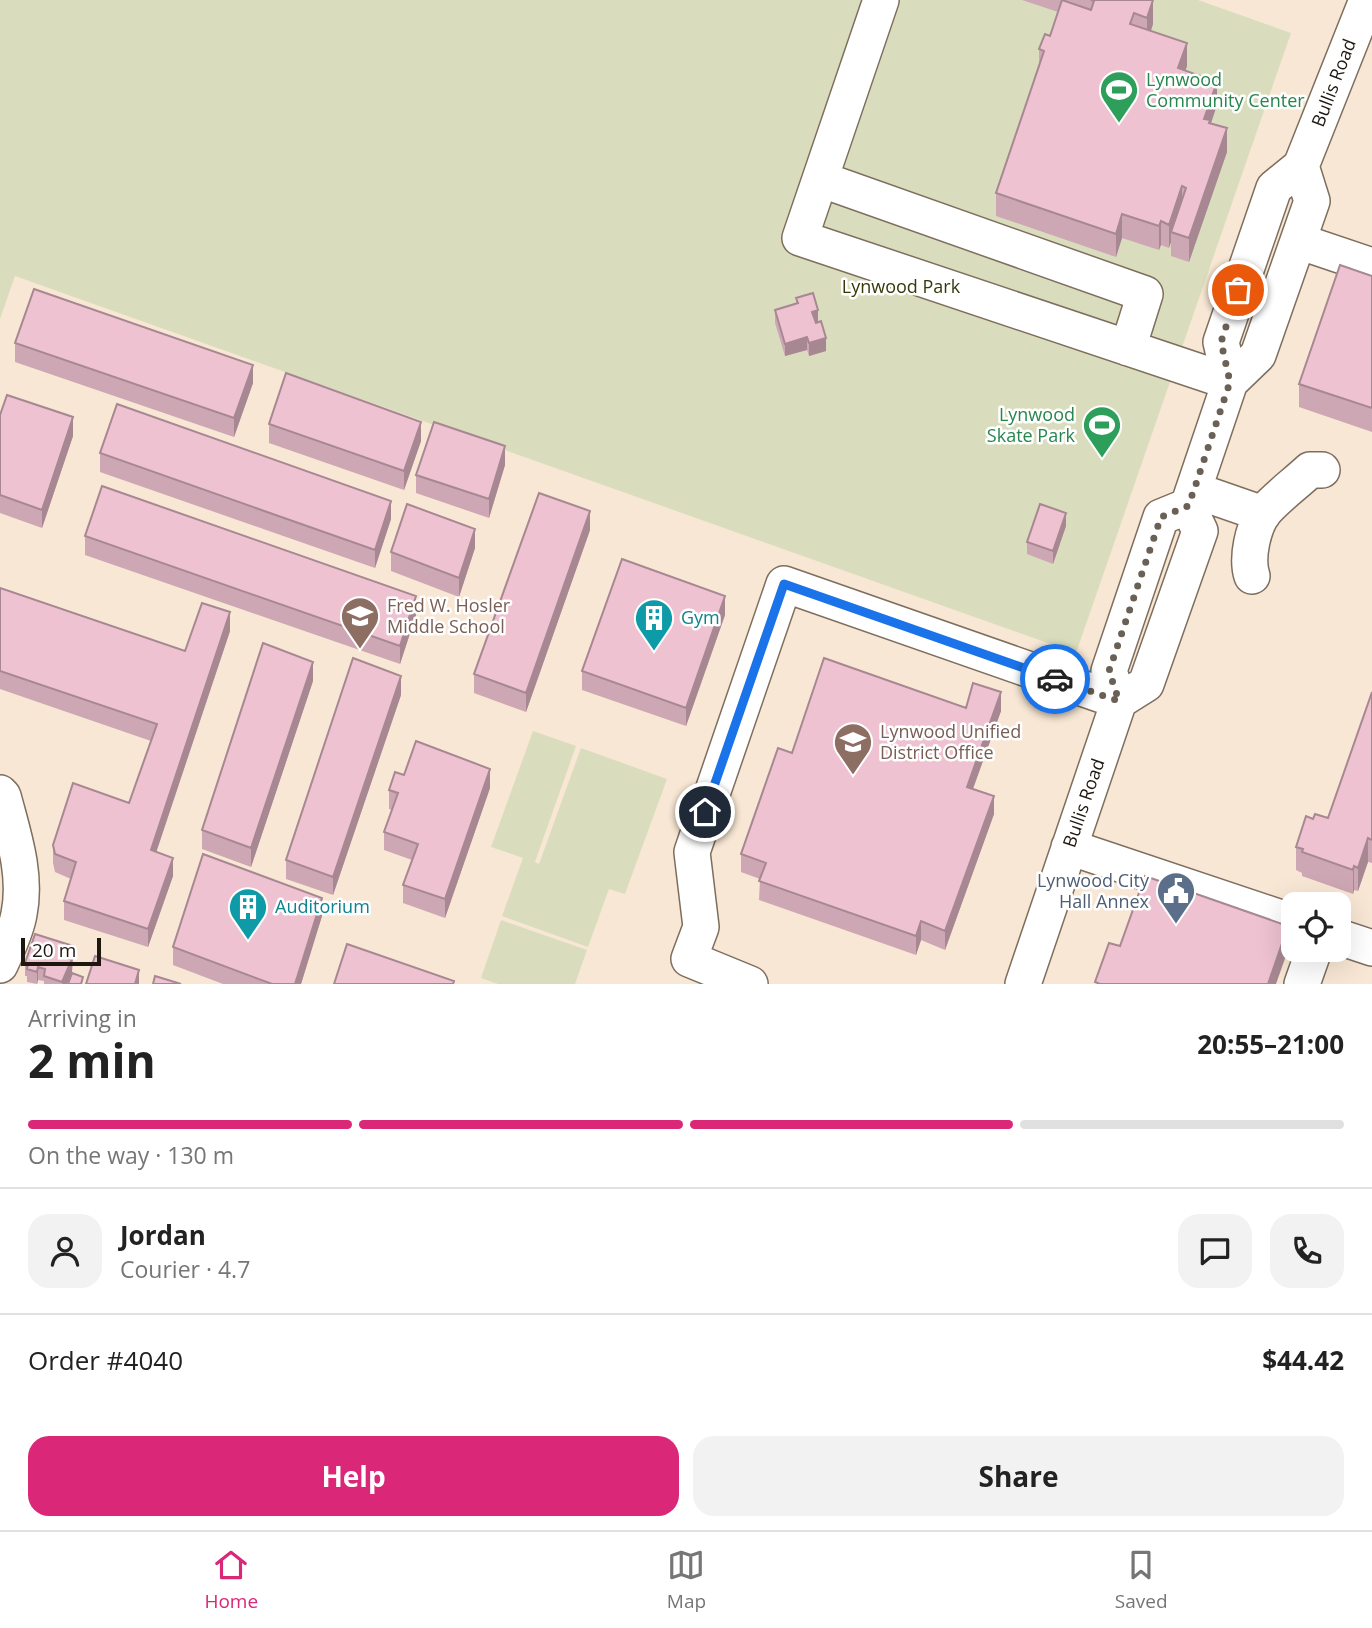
<!DOCTYPE html>
<html lang="en">
<head>
<meta charset="utf-8">
<style>
  :root { --surface:#fff; --page:#f2f2f2; --text:#222; --muted:#767676; --line:#e0e0e0; --accent:#db2777 }
  body { margin:0; font-family:"Open Sans",sans-serif; background:var(--page); color:var(--text); height:100vh; display:flex; flex-direction:column; font-size:26px; white-space:nowrap }
  * { box-sizing:border-box; margin:0 }
  p { font-size:23px; color:var(--muted) }
  .icon { flex:none; width:38px; height:38px; fill:none; stroke:currentColor; stroke-width:2; stroke-linecap:round; stroke-linejoin:round }
  .map { position:relative; height:984px; overflow:hidden }
  .sheet { display:flex; flex-direction:column; background:var(--surface); flex:1 }
  .sheet>* { flex:none }
  .tools { position:absolute; left:1281px; top:892px; display:grid; gap:14px }
  .tools a { display:grid; place-items:center; width:70px; height:70px; border-radius:14px; background:var(--surface); box-shadow:0 7px 28px #0002; font-size:35px }
  .scale { position:absolute; left:21px; bottom:18px; width:80px; box-sizing:border-box; padding-left:7px; border:4px solid #1d1710; border-top:0; font-size:19px; line-height:24px; white-space:nowrap; color:#1d1710; -webkit-text-stroke:5px #fff; paint-order:stroke }
  .pin { position:absolute; display:grid; place-items:center; width:60px; height:60px; color:#fff; margin:-30px; border:4px solid #fff; border-radius:50%; box-shadow:0 2px 7px #0007 }
  .courier { position:absolute; display:grid; place-items:center; width:70px; height:70px; margin:-35px; border:5px solid #1a73e8; border-radius:50%; background:#fff; color:#222; box-shadow:0 2px 9px #0007 }
  .head em { font-style:normal; font-weight:700 }
  .head div { display:flex; flex-direction:column-reverse }
  .head { display:flex; align-items:center; justify-content:space-between; height:119px; padding:0 28px }
  h1 { font-size:46px; font-weight:700; line-height:52px }
  .bar { display:grid; grid-template-columns:repeat(4,1fr); gap:10px 7px; align-content:center; height:84px; padding:0 28px }
  .bar i { height:9px; border-radius:5px; background:var(--line) }
  .bar .active { background:var(--accent) }
  .bar p { grid-column:span 4 }
  .line { display:flex; align-items:center; gap:18px; padding:0 28px; border-top:2px solid var(--line) }
  .line div { flex:1 }
  .round { display:grid; place-items:center; flex:none; width:74px; height:74px; border-radius:21px; background:var(--page) }
  .primary-button { display:flex; gap:14px; margin-top:auto; padding:14px 28px }
  .primary-button a { flex:1; height:80px; border-radius:21px; background:var(--accent); color:#fff; font-size:28px; font-weight:700; line-height:80px; text-align:center }
  .primary-button a+a { background:var(--page); color:var(--text) }
  .dock { display:flex; justify-content:space-around; align-items:center; height:98px; border-top:2px solid var(--line); background:var(--surface); font-size:19px; color:var(--muted) }
  .dock a { display:grid; justify-items:center; gap:4px }
  .dock .active { color:var(--accent) }
  .map>svg:first-child { display:block }
  .green { fill:#daddbd }
  .lines { fill:none; stroke-linecap:round; stroke-linejoin:round }
  .minor-casing { stroke:#7e6e5e; stroke-width:38 }
  .minor { stroke:#fff; stroke-width:35 }
  .wall { fill:#cda7b3 }
  .shaded-wall { fill:#a78892 }
  .building { fill:#eec2d0; stroke:#a78892; stroke-width:2 }
  .done { stroke:#6a6055; stroke-width:7; stroke-dasharray:0 12.6 }
  .route { stroke:#1a73e8; stroke-width:9 }
  .labels { text-anchor:middle; stroke-width:5; stroke-linejoin:round; paint-order:stroke }
  .leisure-label { font-size:18px; fill:#27864d; stroke:#fff; text-anchor:start }
  .street-label { font-size:18px; fill:#1d1710; stroke:#fff }
  .park-label { font-size:18px; fill:#363808; stroke:#fff }
  .education-label { font-size:18px; fill:#785e54; stroke:#fff; text-anchor:start }
  .culture-label { font-size:18px; fill:#0d838f; stroke:#fff; text-anchor:start }
  .service-label { font-size:18px; fill:#4e5e75; stroke:#fff; text-anchor:end }
</style>
</head>
<body>
<div class="map">
<svg width="1372" height="984" viewBox="0 0 1372 984">
  <rect width="100%" height="100%" fill="#f8e7d4"/>
  <path class="green" d="M 0,0 L 1198,0 L 1291,33 L 1076,653 L 15,276 L 0,319 Z
    M 533,731 L 576,746 L 535,862 L 539,864 L 581,748 L 667,779 L 625,894 L 609,889 L 588,947 L 502,916 L 523,858 L 491,847 Z
    M 501,920 L 587,950 L 575,984 L 498,984 L 481,978 Z"/>
  <g class="lines">
    <g class="minor-casing">
      <path id="minor" d="M 881,0 L 800,238 L 1230,382
        M 820,179 L 1145,294 L 1128,348
        M 1298,241 L 1372,266
        M 1230,382 L 1221,342 L 1274,188 L 1301,166 L 1367,0
        M 1194,490 L 1263,514
        M 1252,576 C 1246,558 1253,527 1264,512 C 1277,497 1295,484 1310,470 L 1322,470
        M 1119,701 L 1146,684 L 1200,531 L 1188,506 L 1230,382 L 1258,355 L 1312,201 L 1301,166
        M 0,793 L 3,796 C 13,834 27,874 19,914 C 16,932 7,949 0,965
        M 1069,847 L 1293,922
        M 1339,937 L 1372,948
        M 750,984 L 689,959 L 701,927 L 692,852 L 784,584 L 1119,701
        M 1023,984 L 1119,701 L 1109,671 L 1161,517 L 1188,506
        M 1302,984 L 1314,950"/>
    </g>
    <use href="#minor" class="minor"/>
  </g>
  <path class="wall" d="M 1022,0 L 1152,0 L 1153,24 L 1151,31 L 1187,66 L 1185,71 L 1217,105 L 1211,123 L 1227,152 L 1189,262 L 1171,256 L 1171,242 L 1169,248 L 1161,245 L 1159,250 L 1122,238 L 1116,257 L 996,216 L 996,193 L 1039,64 L 1039,49 L 1050,36 L 1058,12 Z
    M 1372,276 L 1372,432 L 1299,407 L 1299,384 Z
    M 796,298 L 818,322 L 826,351 L 809,356 L 807,350 L 785,356 L 775,323 L 775,310 L 796,304 Z
    M 15,343 L 253,383 L 234,437 L 15,362 Z
    M 0,415 L 73,436 L 42,528 L 0,513 Z
    M 269,424 L 421,441 L 404,490 L 269,443 Z
    M 100,453 L 391,519 L 375,568 L 100,472 Z
    M 505,465 L 489,518 L 416,493 L 416,475 Z
    M 1066,526 L 1053,564 L 1027,554 L 1027,542 Z
    M 590,530 L 526,712 L 474,693 L 474,674 Z
    M 85,536 L 416,615 L 400,664 L 85,555 Z
    M 475,548 L 459,597 L 391,571 L 391,552 Z
    M 0,588 L 185,651 L 230,631 L 156,852 L 173,876 L 148,947 L 64,920 L 64,901 L 71,879 L 55,872 L 53,863 L 53,845 L 129,803 L 151,741 L 0,689 Z
    M 725,615 L 686,726 L 582,690 L 582,671 Z
    M 313,681 L 251,867 L 202,849 L 202,830 Z
    M 1372,692 L 1372,863 L 1368,862 L 1358,891 L 1354,890 L 1353,894 L 1302,876 L 1302,873 L 1296,870 L 1296,847 L 1313,819 L 1328,818 Z
    M 401,695 L 333,895 L 286,879 L 286,860 Z
    M 966,708 L 1001,711 L 973,789 L 994,814 L 945,950 L 921,940 L 916,955 L 759,900 L 760,879 L 741,872 L 741,854 L 792,753 Z
    M 404,775 L 490,788 L 445,918 L 403,903 L 403,885 L 412,860 L 384,850 L 384,832 L 392,810 L 389,809 L 389,790 Z
    M 322,916 L 301,984 L 223,984 L 173,965 L 173,947 Z
    M 73,959 L 72,972 L 67,984 L 44,984 L 44,981 L 38,980 L 37,984 L 27,982 L 27,976 L 25,976 L 25,963 Z"/>
  <path class="shaded-wall" d="M 1153,0 L 1153,24 L 1147,42 L 1147,18 Z
    M 1187,43 L 1187,66 L 1178,92 L 1178,68 Z
    M 1217,82 L 1217,105 L 1210,126 L 1204,119 Z
    M 1227,128 L 1227,152 L 1189,262 L 1189,238 Z
    M 1182,186 L 1182,210 L 1171,232 L 1171,242 L 1169,248 L 1169,225 Z
    M 1122,214 L 1122,238 L 1116,257 L 1116,234 Z
    M 1161,221 L 1161,245 L 1159,250 L 1159,226 Z
    M 818,310 L 818,322 L 812,325 L 812,312 Z
    M 807,337 L 807,350 L 785,356 L 785,344 Z
    M 826,338 L 826,351 L 809,356 L 809,343 Z
    M 253,365 L 253,383 L 234,437 L 234,418 Z
    M 73,417 L 73,436 L 42,528 L 42,510 Z
    M 421,422 L 421,441 L 404,490 L 404,471 Z
    M 505,446 L 505,465 L 489,518 L 489,499 Z
    M 391,501 L 391,519 L 375,568 L 375,550 Z
    M 590,511 L 590,530 L 526,712 L 526,693 Z
    M 1066,513 L 1066,526 L 1053,564 L 1053,551 Z
    M 475,529 L 475,548 L 459,597 L 459,578 Z
    M 416,596 L 416,615 L 400,664 L 400,646 Z
    M 725,596 L 725,615 L 686,726 L 686,708 Z
    M 230,612 L 230,631 L 151,868 L 151,850 Z
    M 313,662 L 313,681 L 251,867 L 251,848 Z
    M 401,676 L 401,695 L 333,895 L 333,877 Z
    M 1001,692 L 1001,711 L 967,805 L 967,787 Z
    M 490,769 L 490,788 L 445,918 L 445,899 Z
    M 994,796 L 994,814 L 945,950 L 945,931 Z
    M 1368,838 L 1368,862 L 1358,891 L 1358,868 Z
    M 173,858 L 173,876 L 148,947 L 148,929 Z
    M 1354,866 L 1354,890 L 1353,894 L 1353,870 Z
    M 322,898 L 322,916 L 301,984 L 295,984 Z
    M 921,921 L 921,940 L 916,955 L 916,936 Z
    M 1288,926 L 1288,950 L 1276,984 L 1268,984 Z
    M 73,946 L 72,972 L 67,984 L 62,984 Z
    M 38,967 L 38,980 L 37,984 L 37,972 Z
    M 139,970 L 139,984 L 135,984 Z"/>
  <path class="building" d="M 1062,0 L 1091,10 L 1094,1 L 1091,0 L 1153,0 L 1147,18 L 1134,13 L 1130,24 L 1187,43 L 1178,68 L 1217,82 L 1204,119 L 1210,120 L 1209,123 L 1227,128 L 1189,238 L 1171,232 L 1186,188 L 1182,186 L 1169,225 L 1161,221 L 1159,226 L 1122,214 L 1116,234 L 996,193 L 1044,51 L 1039,49 L 1045,34 L 1050,36 Z
    M 1340,265 L 1372,276 L 1372,408 L 1299,384 Z
    M 34,289 L 253,365 L 234,418 L 15,343 Z
    M 813,293 L 818,310 L 812,312 L 816,323 L 821,321 L 826,338 L 809,343 L 807,337 L 785,344 L 775,310 L 798,303 L 796,298 Z
    M 286,373 L 421,422 L 404,471 L 269,424 Z
    M 7,395 L 73,417 L 42,510 L 0,495 L 0,415 Z
    M 117,404 L 391,501 L 375,550 L 100,453 Z
    M 434,422 L 505,446 L 489,499 L 416,475 Z
    M 102,486 L 416,596 L 400,646 L 85,536 Z
    M 539,493 L 590,511 L 526,693 L 474,674 Z
    M 407,504 L 475,529 L 459,578 L 391,552 Z
    M 1040,504 L 1066,513 L 1053,551 L 1027,542 Z
    M 622,559 L 725,596 L 686,708 L 582,671 Z
    M 0,588 L 185,651 L 202,603 L 230,612 L 151,850 L 173,858 L 148,929 L 64,901 L 76,862 L 55,854 L 53,845 L 73,783 L 129,803 L 157,724 L 0,671 Z
    M 263,643 L 313,662 L 251,848 L 202,830 Z
    M 353,658 L 401,676 L 333,877 L 286,860 Z
    M 824,658 L 966,708 L 973,683 L 1001,692 L 967,787 L 994,796 L 945,931 L 921,921 L 916,936 L 759,881 L 766,863 L 741,854 L 778,748 L 792,753 Z
    M 1372,692 L 1372,840 L 1368,838 L 1358,868 L 1354,866 L 1353,870 L 1302,852 L 1303,849 L 1296,847 L 1306,816 L 1313,819 L 1315,814 L 1328,818 Z
    M 416,741 L 490,769 L 445,899 L 403,885 L 418,844 L 384,832 L 398,793 L 389,790 L 395,772 L 404,775 Z
    M 203,854 L 322,898 L 295,984 L 272,984 L 173,947 Z
    M 1145,876 L 1288,926 L 1268,984 L 1100,984 L 1095,982 L 1109,943 L 1120,946 Z
    M 35,934 L 73,946 L 69,959 L 72,959 L 62,982 L 44,976 L 45,969 L 38,967 L 37,972 L 27,969 L 28,964 L 25,963 Z
    M 347,944 L 454,981 L 453,984 L 334,984 Z
    M 95,956 L 139,970 L 135,984 L 86,984 Z
    M 72,973 L 83,977 L 81,984 L 68,984 Z
    M 155,976 L 181,984 L 153,984 Z"/>
  <g class="lines">
    <path class="done" d="M 1055,679 L 1119,701 L 1109,671 L 1161,517 L 1188,506 L 1194,490 L 1230,382 L 1221,342 L 1238,290"/>
    <path class="route" d="M 705,812 L 784,584 L 1055,679"/>
  </g>
  <defs>
    <g id="stadium-pin" transform="scale(2.0125)"><path d="M0 17L-7.5 6A9.5 9.5 0 1 1 7.5 6Z" fill="#2e9e5b" stroke="#fff"/><path d="M0-5a6.5 5 0 1 0 0 10a6.5 5 0 1 0 0-10ZM-3.5-1.8h7v3.6h-7Z" fill="#fff"/></g>
    <g id="school-pin" transform="scale(2.0125)"><path d="M0 17L-7.5 6A9.5 9.5 0 1 1 7.5 6Z" fill="#8d6e63" stroke="#fff"/><path d="M0-5L7-2L0 1L-7-2ZM-4 1L0 2.5L4 1V4Q0 6-4 4Z" fill="#fff"/></g>
    <g id="building-pin" transform="scale(2.0125)"><path d="M0 17L-7.5 6A9.5 9.5 0 1 1 7.5 6Z" fill="#0f9aa8" stroke="#fff"/><path d="M-4-6H4V6H1V3H-1V6H-4ZM-2.5-4.3h1.7v1.8h-1.7ZM.8-4.3h1.7v1.8H.8ZM-2.5-1h1.7V.8h-1.7ZM.8-1h1.7V.8H.8Z" fill="#fff"/></g>
    <g id="civic-pin" transform="scale(2.0125)"><path d="M0 17L-7.5 6A9.5 9.5 0 1 1 7.5 6Z" fill="#5c6f8a" stroke="#fff"/><path d="M-.6-6.5H3V-4.5H.6V-3L4-1V1h2V6H-6V1h2V-1L-.6-3ZM-1.2 2.5V6h2.4V2.5Z" fill="#fff"/></g>
  </defs>
  <g fill-rule="evenodd">
    <use href="#stadium-pin" x="1119" y="90"/>
    <use href="#stadium-pin" x="1102" y="425"/>
    <use href="#school-pin" x="360" y="616"/>
    <use href="#building-pin" x="654" y="618"/>
    <use href="#school-pin" x="853" y="742"/>
    <use href="#civic-pin" x="1176" y="891"/>
    <use href="#building-pin" x="248" y="907"/>
  </g>
  <g class="labels">
    <g class="leisure-label">
      <text x="1146" y="86">Lynwood<tspan x="1146" dy="21">Community Center</tspan></text>
      <text x="1075" y="421" text-anchor="end">Lynwood<tspan x="1075" dy="21">Skate Park</tspan></text>
    </g>
    <g class="street-label">
      <text transform="translate(1334 83) rotate(-69)" y="6">Bullis Road</text>
      <text transform="translate(1084 803) rotate(-71)" y="6">Bullis Road</text>
    </g>
    <g class="park-label">
      <text x="901" y="293">Lynwood Park</text>
    </g>
    <g class="education-label">
      <text x="387" y="612">Fred W. Hosler<tspan x="387" dy="21">Middle School</tspan></text>
      <text x="880" y="738">Lynwood Unified<tspan x="880" dy="21">District Office</tspan></text>
    </g>
    <g class="culture-label">
      <text x="681" y="624">Gym</text>
      <text x="275" y="913">Auditorium</text>
    </g>
    <g class="service-label">
      <text x="1149" y="887">Lynwood City<tspan x="1149" dy="21">Hall Annex</tspan></text>
    </g>
  </g>
</svg>
<div class="tools">
<a><svg class="icon" aria-label="locate" viewBox="0 0 24 24"><circle cx="12" cy="12" r="6"/><path d="M12 2v4M12 18v4M2 12h4M18 12h4"/></svg></a>
</div>
<div class="scale">20 m</div>
<div class="pin" style="left:1238px;top:290px;background:#ea580c"><svg class="icon" aria-label="bag" viewBox="0 0 24 24"><path d="M5 8h14l-1 12H6zM9 8a3 3 0 0 1 6 0"/></svg></div>
<div class="pin" style="left:705px;top:812px;background:#1f2937"><svg class="icon" aria-label="home" viewBox="0 0 24 24"><path d="M3 11l9-7 9 7M6 9v11h12V9"/></svg></div>
<div class="courier" style="left:1055px;top:679px"><svg class="icon" aria-label="car" viewBox="0 0 24 24"><path d="M5 17H2v-5l4-1 3-4h7l3 4 3 1v5h-3M9 17h6M6 11h13"/><circle cx="7" cy="17" r="2"/><circle cx="17" cy="17" r="2"/></svg></div>
</div>
<section class="sheet">
<div class="head"><div><h1>2 min</h1><p>Arriving in</p></div><em>20:55–21:00</em></div>
<div class="bar"><i class="active"></i><i class="active"></i><i class="active"></i><i></i><p>On the way · 130 m</p></div>
<div class="line" style="height:126px"><a class="round"><svg class="icon" aria-label="person" viewBox="0 0 24 24"><circle cx="12" cy="8" r="4"/><path d="M4 21q1-7 8-7t8 7"/></svg></a><div><b>Jordan</b><p>Courier · 4.7</p></div><a class="round"><svg class="icon" aria-label="chat" viewBox="0 0 24 24"><path d="M4 5h16v11H9l-5 4z"/></svg></a><a class="round"><svg class="icon" aria-label="phone" viewBox="0 0 24 24"><path d="M5 4h4l2 5-3 2q2 4 5 5l2-3 5 2v4C11 20 4 13 5 4z"/></svg></a></div>
<div class="line" style="height:91px"><div>Order #4040</div><b>$44.42</b></div>
<div class="primary-button"><a>Help</a><a>Share</a></div>
</section>
<nav class="dock">
<a class="active"><svg class="icon" aria-label="home" viewBox="0 0 24 24"><path d="M3 11l9-7 9 7M6 9v11h12V9"/></svg>Home</a>
<a><svg class="icon" aria-label="map" viewBox="0 0 24 24"><path d="M3 6l6-2 6 2 6-2v14l-6 2-6-2-6 2zM9 4v14M15 6v14"/></svg>Map</a>
<a><svg class="icon" aria-label="saved" viewBox="0 0 24 24"><path d="M7 4h10v16l-5-4-5 4z"/></svg>Saved</a>
</nav>
</body>
</html>
